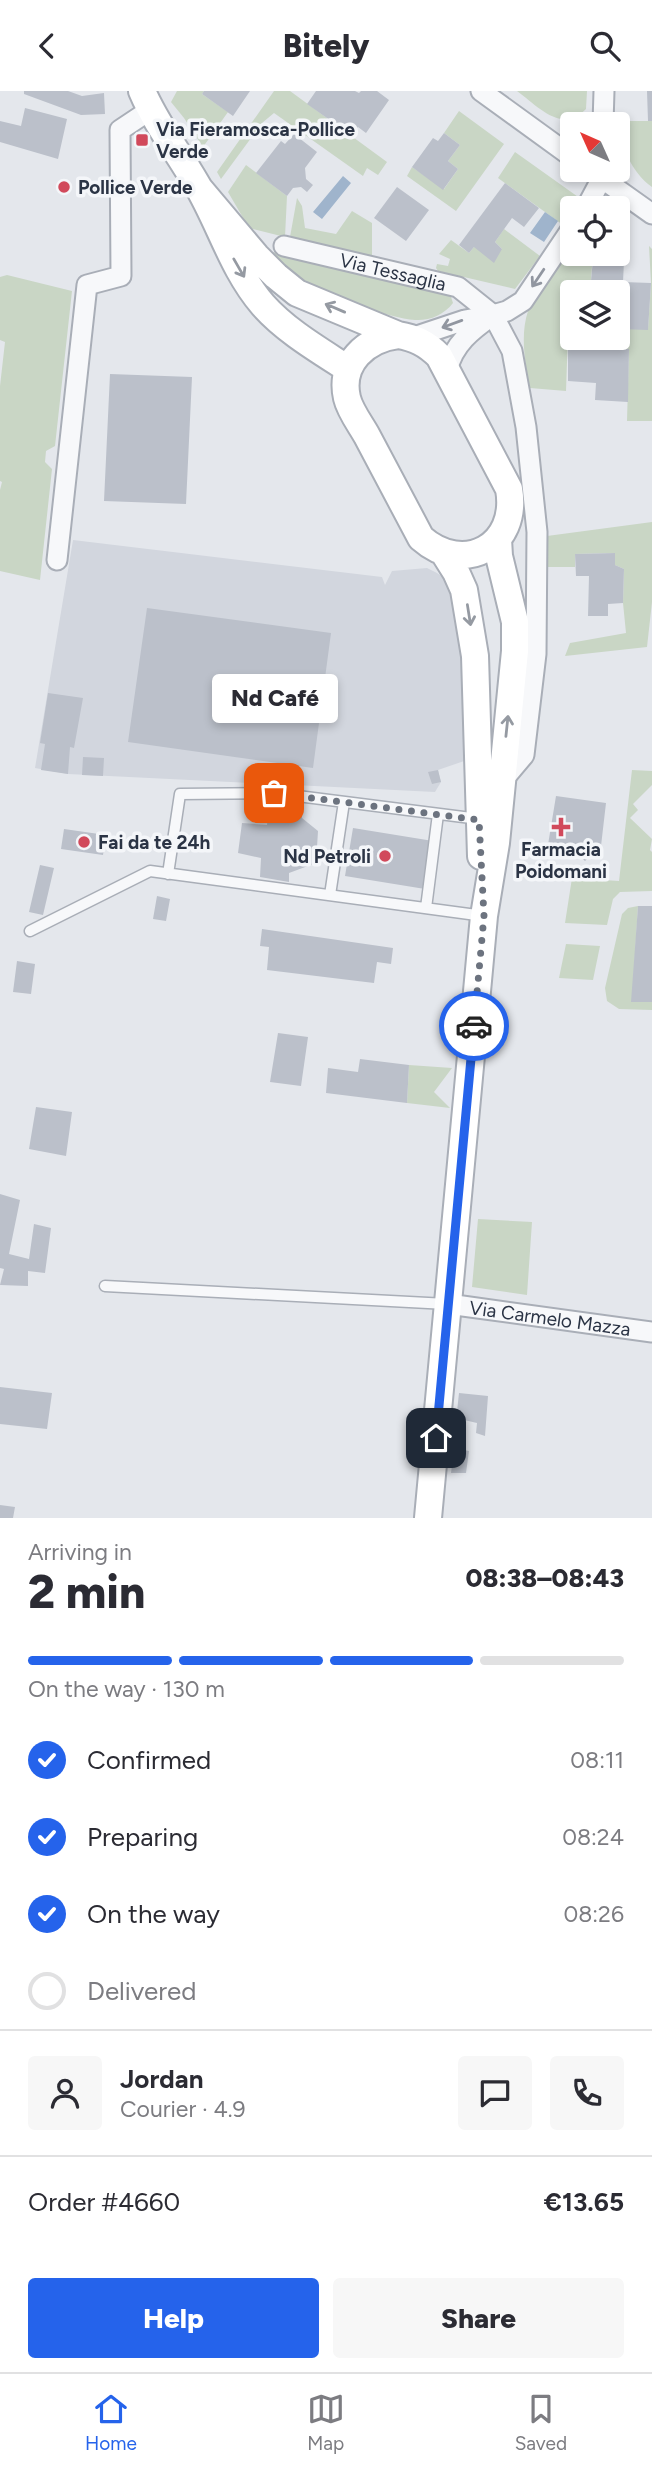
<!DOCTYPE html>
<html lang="en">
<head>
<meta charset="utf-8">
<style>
  :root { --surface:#fff; --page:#f7f7f7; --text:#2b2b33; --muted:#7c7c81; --line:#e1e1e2; --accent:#2563eb }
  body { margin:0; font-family:Figtree,sans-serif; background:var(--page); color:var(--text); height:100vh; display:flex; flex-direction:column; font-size:26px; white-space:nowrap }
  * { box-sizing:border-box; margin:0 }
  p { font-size:23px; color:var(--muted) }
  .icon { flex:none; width:38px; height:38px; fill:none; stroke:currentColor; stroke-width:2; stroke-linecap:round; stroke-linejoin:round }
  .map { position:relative; height:1427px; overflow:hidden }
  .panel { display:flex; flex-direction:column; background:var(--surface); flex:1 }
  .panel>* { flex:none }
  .needle { width:46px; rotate:315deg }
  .fabs { position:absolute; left:560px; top:21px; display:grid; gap:14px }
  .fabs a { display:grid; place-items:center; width:70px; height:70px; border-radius:7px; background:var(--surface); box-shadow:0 4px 10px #0003; font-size:35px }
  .pin { position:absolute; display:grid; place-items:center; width:60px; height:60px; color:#fff; margin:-30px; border-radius:14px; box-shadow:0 4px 10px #0006 }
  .courier { position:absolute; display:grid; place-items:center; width:70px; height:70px; margin:-35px; border:5px solid #2563eb; border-radius:50%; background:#fff; color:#222; box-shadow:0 2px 9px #0007 }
  .bubble { position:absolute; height:49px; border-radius:7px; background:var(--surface); box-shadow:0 4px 10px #0003; font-size:23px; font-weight:800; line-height:49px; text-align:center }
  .overview em { font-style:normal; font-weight:800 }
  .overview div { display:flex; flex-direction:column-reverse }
  .overview { display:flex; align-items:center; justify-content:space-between; height:119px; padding:0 28px }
  h1 { font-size:46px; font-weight:800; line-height:52px }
  .bar { display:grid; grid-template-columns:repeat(4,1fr); gap:10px 7px; align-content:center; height:84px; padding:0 28px }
  .bar i { height:9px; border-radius:5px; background:var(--line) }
  .bar .on { background:var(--accent) }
  .bar p { grid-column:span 4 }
  .line { display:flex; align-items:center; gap:18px; padding:0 28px; border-top:2px solid var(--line) }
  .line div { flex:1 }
  .round { display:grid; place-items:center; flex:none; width:74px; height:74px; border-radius:7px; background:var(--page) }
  ol { padding:0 28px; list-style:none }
  li { display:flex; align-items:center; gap:21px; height:77px }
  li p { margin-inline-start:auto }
  li .icon { padding:7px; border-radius:50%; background:var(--accent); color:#fff; stroke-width:4 }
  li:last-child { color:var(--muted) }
  li i { width:38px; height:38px; border:4px solid var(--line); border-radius:50% }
  .cta { display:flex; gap:14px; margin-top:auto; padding:14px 28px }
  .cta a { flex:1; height:80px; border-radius:7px; background:var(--accent); color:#fff; font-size:28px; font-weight:800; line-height:80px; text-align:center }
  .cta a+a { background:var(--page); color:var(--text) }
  header { display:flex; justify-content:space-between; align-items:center; height:91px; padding:0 28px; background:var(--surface); font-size:32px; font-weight:800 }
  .menu { display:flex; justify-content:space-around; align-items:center; height:98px; border-top:2px solid var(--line); background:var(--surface); font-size:19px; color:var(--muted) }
  .menu a { display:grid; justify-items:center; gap:4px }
  .menu .on { color:var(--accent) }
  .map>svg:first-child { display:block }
  .built { fill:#d2d6de }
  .green { fill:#c9d6c5 }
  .water { fill:#9fb4cc }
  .building { fill:#bbc0ca }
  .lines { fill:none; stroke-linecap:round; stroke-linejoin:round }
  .lane-casing { stroke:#a9aeb7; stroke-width:13 }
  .street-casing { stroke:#a9aeb7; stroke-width:23 }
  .secondary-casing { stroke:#a9aeb7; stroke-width:30 }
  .lane { stroke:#f7f8fa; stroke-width:10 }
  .street { stroke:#f7f8fa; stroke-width:19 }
  .secondary { stroke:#fff; stroke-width:26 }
  .oneway { stroke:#959aa2 }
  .oneway2 { stroke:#9196a0 }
  .done { stroke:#6c737f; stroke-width:7; stroke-dasharray:0 12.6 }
  .route { stroke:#2563eb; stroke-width:9 }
  .poi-dot { fill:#d1495b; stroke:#f4f6f9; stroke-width:2.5 }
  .labels { text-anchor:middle; stroke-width:7; stroke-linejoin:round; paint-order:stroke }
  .poi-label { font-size:19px; font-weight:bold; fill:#2b3445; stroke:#f4f6f9; text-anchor:start }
  .street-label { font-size:19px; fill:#2b3445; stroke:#f4f6f9 }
</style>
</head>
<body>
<header><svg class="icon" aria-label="back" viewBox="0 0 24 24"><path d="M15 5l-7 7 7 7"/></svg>Bitely<svg class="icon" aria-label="search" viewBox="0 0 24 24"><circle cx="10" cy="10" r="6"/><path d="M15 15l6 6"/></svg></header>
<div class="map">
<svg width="652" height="1427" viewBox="0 0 652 1427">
  <rect width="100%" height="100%" fill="#e4e7ec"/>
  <path class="built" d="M 73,449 L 382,486 L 385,494 L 392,480 L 427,477 L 437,482 L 447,489 L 453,503 L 460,562 L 467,669 L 438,679 L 441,691 L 435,701 L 68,683 L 35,677 Z"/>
  <path class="green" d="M 177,0 L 204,0 L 202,3 L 228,21 L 203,56 L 184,27 L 171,11 Z
    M 274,0 L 290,0 L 387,71 L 378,84 L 367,77 L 363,85 L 274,22 L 262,32 L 221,88 L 217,81 Z
    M 517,0 L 587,0 L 586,18 C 561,43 539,16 517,0 Z
    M 459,20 L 504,53 L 456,120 L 407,85 L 412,76 L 444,98 L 458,78 L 448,70 L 460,54 L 444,42 Z
    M 619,30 L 652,30 L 652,96 C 630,80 622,56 619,30 Z
    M 515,61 L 581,108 L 563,134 L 498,87 Z
    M 246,74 L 287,105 L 285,146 L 249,137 L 228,101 Z
    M 297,107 L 302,115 L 305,137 L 336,143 L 352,120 L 372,132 L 372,165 L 290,146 Z
    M 504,138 L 540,165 L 515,198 L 438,180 L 436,177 L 437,173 L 448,175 L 450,168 L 439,163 L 451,149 L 469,162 L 474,156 L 502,158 L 495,151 Z
    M 572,154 L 572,163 L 593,163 L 590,201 L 572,201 L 572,242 L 568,242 L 566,300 L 530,297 C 525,273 520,244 528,220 C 536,198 559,173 572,154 Z
    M 649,155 L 652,158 L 652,330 L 627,330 L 629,258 L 599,256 L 600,247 L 618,247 L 618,216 L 620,238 L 648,238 L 651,192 Z
    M 264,159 L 447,203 L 451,206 L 453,212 C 444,224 429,230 415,229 C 389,227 329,206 307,192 C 291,183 277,172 264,159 Z
    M 7,184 L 72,200 L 55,355 L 46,360 L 45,371 L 52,378 L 40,489 L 0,480 L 0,399 L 2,391 L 0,390 L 0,295 L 5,251 L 0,249 L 0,186 Z
    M 652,431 L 652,511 L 647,556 L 565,565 L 570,552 L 626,542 L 623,512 L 624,478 L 615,474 L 614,462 L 575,463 L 575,476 L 548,476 L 547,445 Z
    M 632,679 L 652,680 L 652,694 L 633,713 L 638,719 L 630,727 L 652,748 L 650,759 L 652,761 L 652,800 L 620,801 L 613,808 L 607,834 L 565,832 L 572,787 L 619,790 Z
    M 638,815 L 632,911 L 652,911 L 652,919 L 619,918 L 607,910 L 605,897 L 622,823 L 628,817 Z
    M 566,853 L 600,855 L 593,889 L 559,887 Z
    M 409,974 L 452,977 L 434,1001 L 450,1017 L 407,1012 Z
    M 478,1128 L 532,1131 L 527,1204 L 472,1196 Z"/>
  <path class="water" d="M 343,85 L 351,92 L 322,128 L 313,121 Z
    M 545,121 L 558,130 L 544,151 L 530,142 Z"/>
  <path class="building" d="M 24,0 L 68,0 L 82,5 L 104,2 L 105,23 L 81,24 L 24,3 Z
    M 204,0 L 250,0 L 233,25 L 202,3 Z
    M 316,0 L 355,0 L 359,2 L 361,0 L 377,0 L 389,9 L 366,42 L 358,36 L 351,44 L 307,13 Z
    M 647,0 L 652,0 L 652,30 L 648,30 Z
    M 25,17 L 67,28 L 58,68 L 0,51 L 0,30 L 21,35 Z
    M 444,42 L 460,54 L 448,70 L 458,78 L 443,99 L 412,76 L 433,47 L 438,50 Z
    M 294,43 L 317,61 L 305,77 L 306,88 L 313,94 L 307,101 L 301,96 L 293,97 L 287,105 L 256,82 L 281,50 L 285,53 Z
    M 505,92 L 539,117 L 524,136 L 512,127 L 495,151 L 502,158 L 494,172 L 474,156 L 469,162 L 459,154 Z
    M 397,96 L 429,119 L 406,150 L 374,127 Z
    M 593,168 L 624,170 L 623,191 L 651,192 L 648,239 L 619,238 L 618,201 L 590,201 Z
    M 568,241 L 572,242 L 572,247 L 600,247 L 599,256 L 629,258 L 628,311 L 595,309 L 596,292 L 568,290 Z
    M 110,283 L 192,286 L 186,413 L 104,410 Z
    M 615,462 L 615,474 L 624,478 L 623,512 L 608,513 L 608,525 L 588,525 L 589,485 L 576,485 L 575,463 Z
    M 147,517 L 331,542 L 313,677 L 128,651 Z
    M 48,602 L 83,607 L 74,657 L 70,656 L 68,683 L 41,679 L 45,653 L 40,652 Z
    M 83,666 L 104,667 L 103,685 L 82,684 Z
    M 438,679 L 441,691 L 432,693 L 428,681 Z
    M 556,705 L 606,712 L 601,755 L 585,770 L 575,761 L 567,767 L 546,766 Z
    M 269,714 L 302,716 L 302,727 L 318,740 L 316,772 L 289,782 L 289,791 L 260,786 L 261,767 L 238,762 L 242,732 L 267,734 Z
    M 353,737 L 433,750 L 425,798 L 345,785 Z
    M 64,738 L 106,744 L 103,764 L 61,758 Z
    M 40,774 L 54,777 L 43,824 L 29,821 Z
    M 157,805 L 170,808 L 166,830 L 153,828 Z
    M 638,815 L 652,815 L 652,911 L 631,911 Z
    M 262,838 L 393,857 L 391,873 L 377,871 L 374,892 L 267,879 L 269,856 L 260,855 Z
    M 17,870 L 35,873 L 31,903 L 13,901 Z
    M 278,942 L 308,946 L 301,995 L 270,991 Z
    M 360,968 L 409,974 L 407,1012 L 326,1002 L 328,977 L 358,981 Z
    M 36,1016 L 72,1021 L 66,1065 L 29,1058 Z
    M 0,1103 L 20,1109 L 9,1163 L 29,1168 L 34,1133 L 51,1137 L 45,1182 L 28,1180 L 28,1195 L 0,1194 L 4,1178 L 0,1177 Z
    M 0,1296 L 52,1302 L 47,1338 L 0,1333 Z
    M 459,1302 L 488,1305 L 485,1345 L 476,1342 L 477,1332 L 464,1329 L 462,1340 L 455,1339 Z
    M 454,1357 L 469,1360 L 466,1382 L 451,1382 Z
    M 0,1414 L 15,1416 L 13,1427 L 0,1427 Z"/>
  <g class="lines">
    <g class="lane-casing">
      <path id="lane" d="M 168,783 L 180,703 L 274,702 L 479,728
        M 330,804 L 344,711
        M 426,817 L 438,723
        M 30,840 L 150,780 L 484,825
        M 105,1195 L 447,1213"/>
    </g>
    <g class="street-casing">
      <g id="street">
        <path d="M 481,0 L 572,66"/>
        <path d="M 603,33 L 604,0"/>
        <path d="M 590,79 L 652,123"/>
        <path d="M 586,117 L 602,87 L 602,79"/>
        <path id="s1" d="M 284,155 L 458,196 L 493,224 L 512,260 L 526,336 L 537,441 L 536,563 L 524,664 L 502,690"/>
        <path d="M 493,224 L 507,220 L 523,210 L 572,137"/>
        <path d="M 414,246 L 465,229 L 493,224 C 472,239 453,253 447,280"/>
        <path d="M 57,469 L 87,194 L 121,185 L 120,39 L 150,19"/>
        <path id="s2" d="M 448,1213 L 652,1241"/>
      </g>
    </g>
    <g class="secondary-casing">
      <path id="secondary" d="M 142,0 C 156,33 178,61 196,92 C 220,132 232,178 263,214 C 286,240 319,259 348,278
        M 197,95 L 256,165 L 276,185 L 297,202 L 398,244 C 415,247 426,252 439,265 L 509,398 C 519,455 464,485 421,447 C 403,413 385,379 367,345 C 361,334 350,320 347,307 C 339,272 366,248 398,244
        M 444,462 L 456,481 L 464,499 L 475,565 L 481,765
        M 428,1427 L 484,825 L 496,752 L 515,560 L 515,531 L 499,465 L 498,448"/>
    </g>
    <use href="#lane" class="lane"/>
    <use href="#street" class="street"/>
    <use href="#secondary" class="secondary"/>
  </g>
  <defs><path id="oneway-shaft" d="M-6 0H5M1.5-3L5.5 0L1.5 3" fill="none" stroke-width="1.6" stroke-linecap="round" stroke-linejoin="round" transform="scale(1.75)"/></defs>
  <g class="oneway">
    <use href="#oneway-shaft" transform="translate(239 177) rotate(60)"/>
    <use href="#oneway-shaft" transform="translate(335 217) rotate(-157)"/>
    <use href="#oneway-shaft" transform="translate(469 524) rotate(81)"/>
    <use href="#oneway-shaft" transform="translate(507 635) rotate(-84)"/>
  </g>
  <g class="oneway2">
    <use href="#oneway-shaft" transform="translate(538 187) rotate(124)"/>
    <use href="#oneway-shaft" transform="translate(452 233) rotate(160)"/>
  </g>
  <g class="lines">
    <path class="done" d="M 274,702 L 479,729 L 484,825 L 474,935"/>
    <path class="route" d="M 436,1347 L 474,935"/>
  </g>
  <g class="poi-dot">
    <rect x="135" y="42" width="14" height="14" rx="3.5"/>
    <circle cx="64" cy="96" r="7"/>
    <path d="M557.5 725.5h7v7h7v7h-7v7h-7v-7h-7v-7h7z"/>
    <circle cx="84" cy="751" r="7"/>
    <circle cx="385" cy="765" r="7"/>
  </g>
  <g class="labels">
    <g class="poi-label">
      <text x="156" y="45">Via Fieramosca-Pollice<tspan x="156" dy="22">Verde</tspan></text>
      <text x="78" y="103">Pollice Verde</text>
      <text x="98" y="758">Fai da te 24h</text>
      <text x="561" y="765" text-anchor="middle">Farmacia<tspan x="561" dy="22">Poidomani</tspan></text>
      <text x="371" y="772" text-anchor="end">Nd Petroli</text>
    </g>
    <g class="street-label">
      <text dy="7" stroke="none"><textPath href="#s1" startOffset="112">Via Tessaglia</textPath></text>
      <text dy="7" stroke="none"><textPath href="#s2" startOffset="103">Via Carmelo Mazza</textPath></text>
    </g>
  </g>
</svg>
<div class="fabs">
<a><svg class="needle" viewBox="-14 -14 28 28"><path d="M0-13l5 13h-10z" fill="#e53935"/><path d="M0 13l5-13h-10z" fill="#7c7c81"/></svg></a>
<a><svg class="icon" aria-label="locate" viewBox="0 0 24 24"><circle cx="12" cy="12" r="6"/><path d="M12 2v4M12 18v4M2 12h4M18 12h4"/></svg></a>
<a><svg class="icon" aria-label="layers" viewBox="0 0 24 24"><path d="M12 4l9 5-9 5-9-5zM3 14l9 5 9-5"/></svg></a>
</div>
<div class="pin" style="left:274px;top:702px;background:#ea580c"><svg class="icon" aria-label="bag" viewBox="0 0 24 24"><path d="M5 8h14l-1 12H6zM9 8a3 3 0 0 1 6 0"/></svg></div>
<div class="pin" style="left:436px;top:1347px;background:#1f2937"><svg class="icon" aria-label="home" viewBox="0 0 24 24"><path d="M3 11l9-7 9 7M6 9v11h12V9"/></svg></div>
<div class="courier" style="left:474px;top:935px"><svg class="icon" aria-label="car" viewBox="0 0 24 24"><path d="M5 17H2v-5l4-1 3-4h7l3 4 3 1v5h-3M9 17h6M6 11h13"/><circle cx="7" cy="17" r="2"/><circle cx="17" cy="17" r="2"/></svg></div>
<div class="bubble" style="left:212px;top:583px;width:126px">Nd Café</div>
</div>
<section class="panel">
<div class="overview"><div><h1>2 min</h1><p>Arriving in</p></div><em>08:38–08:43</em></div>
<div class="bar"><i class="on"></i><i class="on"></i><i class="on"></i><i></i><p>On the way · 130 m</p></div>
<ol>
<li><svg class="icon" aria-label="check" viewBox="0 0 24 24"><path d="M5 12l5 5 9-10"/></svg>Confirmed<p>08:11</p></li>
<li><svg class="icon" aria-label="check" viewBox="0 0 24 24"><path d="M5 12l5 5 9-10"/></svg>Preparing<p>08:24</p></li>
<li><svg class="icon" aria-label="check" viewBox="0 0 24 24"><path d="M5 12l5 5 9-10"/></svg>On the way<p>08:26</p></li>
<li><i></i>Delivered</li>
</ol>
<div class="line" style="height:126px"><a class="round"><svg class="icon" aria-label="person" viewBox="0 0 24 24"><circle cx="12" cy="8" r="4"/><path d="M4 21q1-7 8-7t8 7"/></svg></a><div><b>Jordan</b><p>Courier · 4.9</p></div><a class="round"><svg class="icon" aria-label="chat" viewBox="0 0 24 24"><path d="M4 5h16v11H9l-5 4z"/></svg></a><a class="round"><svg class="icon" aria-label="phone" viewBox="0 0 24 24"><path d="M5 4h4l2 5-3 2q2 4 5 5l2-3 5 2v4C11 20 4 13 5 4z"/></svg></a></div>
<div class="line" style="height:91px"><div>Order #4660</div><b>€13.65</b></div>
<div class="cta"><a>Help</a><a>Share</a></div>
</section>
<nav class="menu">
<a class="on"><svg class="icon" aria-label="home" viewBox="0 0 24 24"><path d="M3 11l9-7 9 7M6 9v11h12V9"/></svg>Home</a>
<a><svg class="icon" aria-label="map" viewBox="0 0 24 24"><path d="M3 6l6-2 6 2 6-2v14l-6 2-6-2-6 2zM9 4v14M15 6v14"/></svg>Map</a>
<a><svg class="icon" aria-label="saved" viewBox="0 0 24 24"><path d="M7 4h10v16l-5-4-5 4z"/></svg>Saved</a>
</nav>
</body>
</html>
